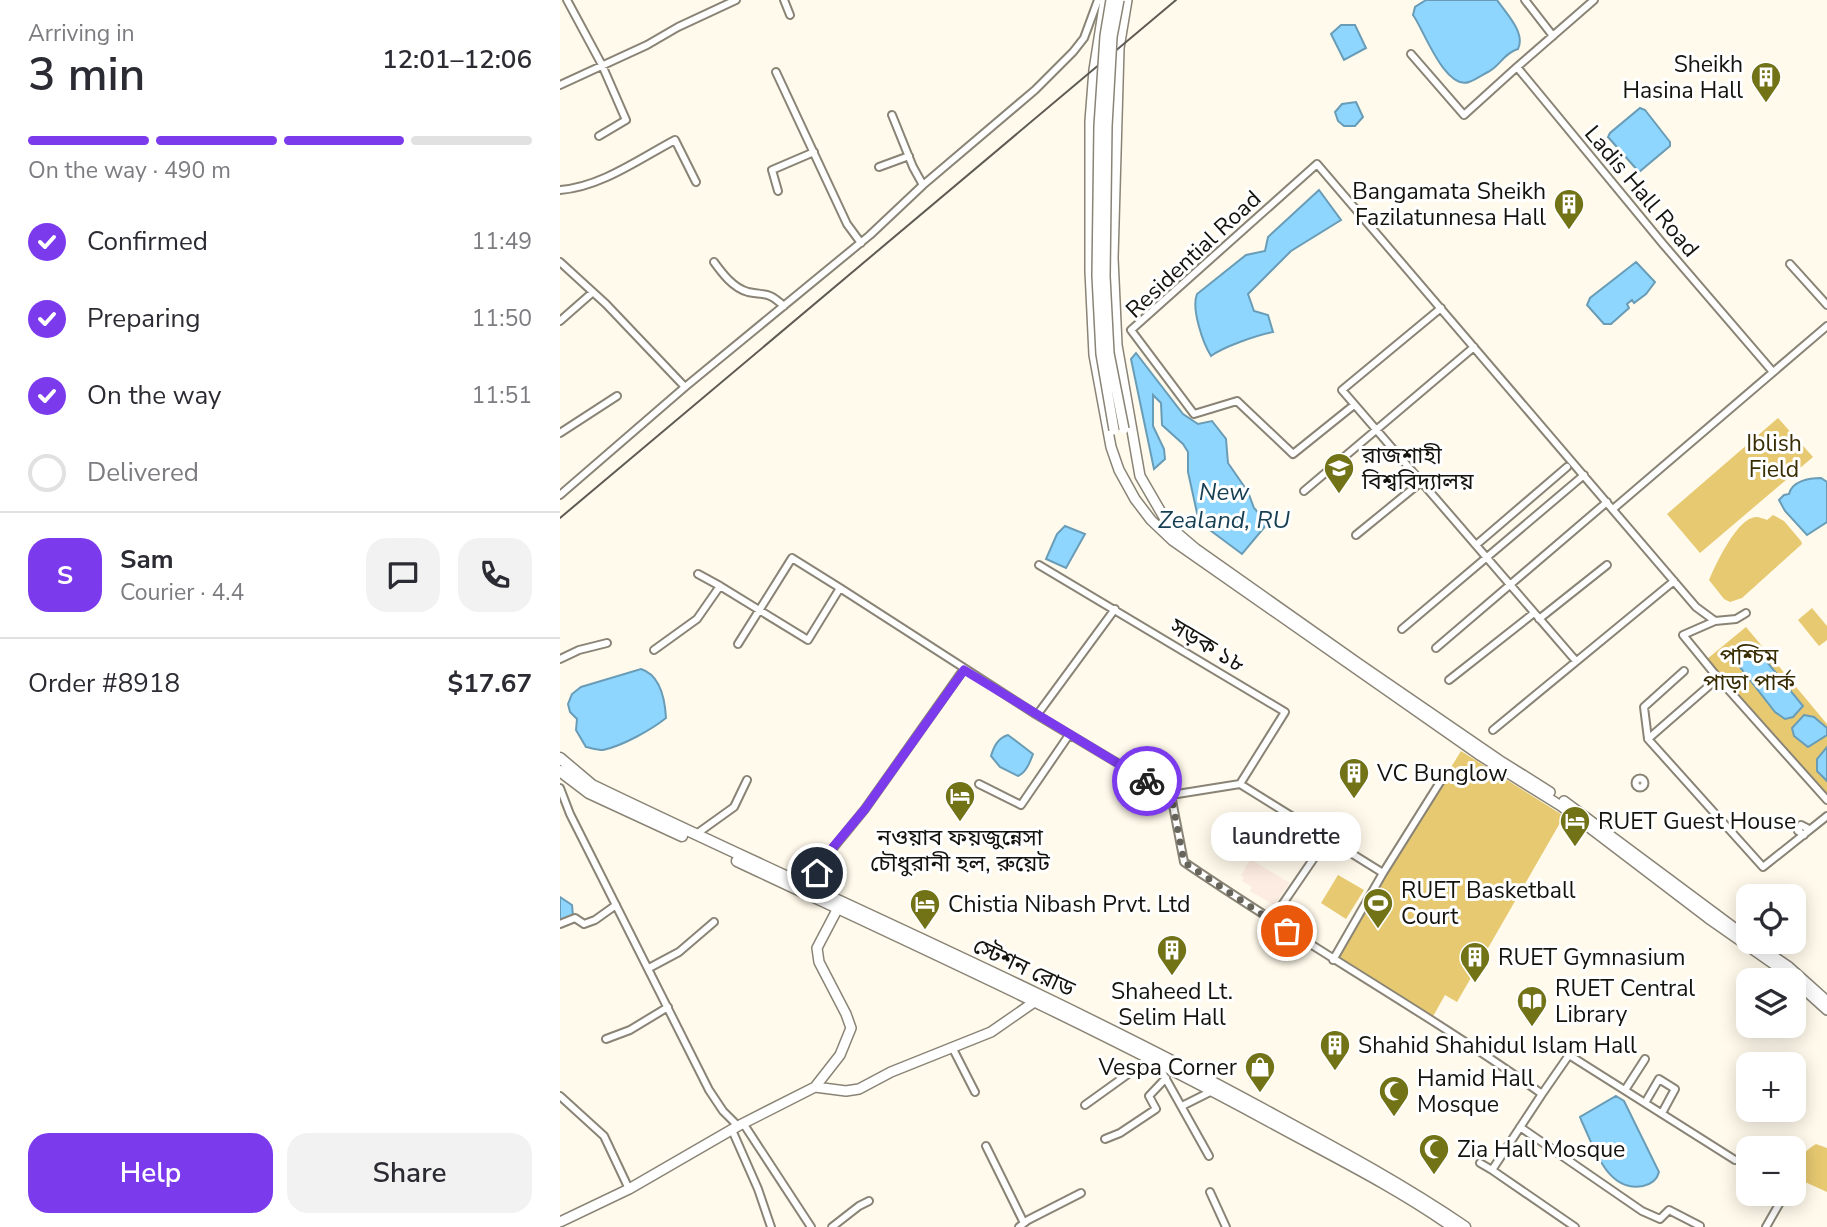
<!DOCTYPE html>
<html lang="en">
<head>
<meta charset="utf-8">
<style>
  :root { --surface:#fff; --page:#f2f2f3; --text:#2b2b33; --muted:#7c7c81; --line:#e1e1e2; --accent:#7c3aed }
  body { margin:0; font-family:"Nunito Sans","Noto Sans Bengali",sans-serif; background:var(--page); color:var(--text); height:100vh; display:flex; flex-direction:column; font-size:26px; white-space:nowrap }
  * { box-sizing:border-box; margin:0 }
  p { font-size:23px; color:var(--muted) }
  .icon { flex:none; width:38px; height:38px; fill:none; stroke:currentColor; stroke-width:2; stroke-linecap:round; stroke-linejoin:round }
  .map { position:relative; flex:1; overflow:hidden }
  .drawer { display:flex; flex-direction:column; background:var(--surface); width:560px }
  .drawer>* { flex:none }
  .controls { position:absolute; left:1176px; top:884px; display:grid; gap:14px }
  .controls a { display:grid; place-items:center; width:70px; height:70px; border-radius:14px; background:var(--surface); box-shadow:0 4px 18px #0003; font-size:35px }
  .pin { position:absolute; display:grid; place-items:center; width:60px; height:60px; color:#fff; margin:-30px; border:4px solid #fff; border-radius:50%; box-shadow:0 2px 7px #0007 }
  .courier { position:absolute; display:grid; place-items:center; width:70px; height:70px; margin:-35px; border:5px solid #7c3aed; border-radius:50%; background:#fff; color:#222; box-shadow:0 2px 9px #0007 }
  .bubble { position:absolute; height:49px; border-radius:21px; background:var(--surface); box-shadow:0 4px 18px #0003; font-size:23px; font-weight:600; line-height:49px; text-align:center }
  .overview em { font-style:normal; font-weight:600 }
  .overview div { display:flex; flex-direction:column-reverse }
  .overview { display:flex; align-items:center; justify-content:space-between; height:119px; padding:0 28px }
  h1 { font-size:46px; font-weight:600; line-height:52px }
  .bar { display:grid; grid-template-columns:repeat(4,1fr); gap:10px 7px; align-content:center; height:84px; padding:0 28px }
  .bar i { height:9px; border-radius:5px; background:var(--line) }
  .bar .current { background:var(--accent) }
  .bar p { grid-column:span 4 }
  .line { display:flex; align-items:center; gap:18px; padding:0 28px; border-top:2px solid var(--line) }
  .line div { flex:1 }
  .round { display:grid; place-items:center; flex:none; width:74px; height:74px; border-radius:21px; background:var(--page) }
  ol { padding:0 28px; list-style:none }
  li { display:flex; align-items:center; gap:21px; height:77px }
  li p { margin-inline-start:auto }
  li .icon { padding:7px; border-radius:50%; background:var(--accent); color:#fff; stroke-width:4 }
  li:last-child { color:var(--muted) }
  li i { width:38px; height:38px; border:4px solid var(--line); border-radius:50% }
  .action { display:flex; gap:14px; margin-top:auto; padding:14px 28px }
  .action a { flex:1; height:80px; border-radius:21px; background:var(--accent); color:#fff; font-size:28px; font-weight:600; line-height:80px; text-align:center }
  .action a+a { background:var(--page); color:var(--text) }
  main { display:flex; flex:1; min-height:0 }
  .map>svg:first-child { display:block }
  .medical { fill:#fdece1 }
  .green { fill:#e7c971 }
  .water { fill:#8ed6fe; stroke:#699cb6; stroke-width:2 }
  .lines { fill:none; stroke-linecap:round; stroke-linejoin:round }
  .street-casing { stroke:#898476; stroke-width:10 }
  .secondary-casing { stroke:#898476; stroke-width:12 }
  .primary-casing { stroke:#898476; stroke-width:13 }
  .street { stroke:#fff; stroke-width:6 }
  .secondary { stroke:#fff; stroke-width:9 }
  .primary { stroke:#fff; stroke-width:10 }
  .rail { stroke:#5d5b53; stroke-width:2 }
  .secondary-bridge-casing { stroke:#898476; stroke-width:12; stroke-linecap:butt }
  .secondary-bridge { stroke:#fff; stroke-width:9 }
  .done { stroke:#66645b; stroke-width:7; stroke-dasharray:0 12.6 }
  .route { stroke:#7c3aed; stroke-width:9 }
  .labels { text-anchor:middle; stroke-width:6; stroke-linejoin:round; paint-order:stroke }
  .poi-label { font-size:23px; fill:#14130e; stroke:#fff; text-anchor:start }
  .street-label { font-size:23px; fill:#14130e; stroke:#fff }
  .park-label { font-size:23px; fill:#382c03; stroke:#fff }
  .water-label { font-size:24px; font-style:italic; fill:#163f53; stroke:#fff }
</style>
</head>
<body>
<main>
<section class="drawer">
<div class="overview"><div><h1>3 min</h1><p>Arriving in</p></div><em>12:01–12:06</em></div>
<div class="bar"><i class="current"></i><i class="current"></i><i class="current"></i><i></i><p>On the way · 490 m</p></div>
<ol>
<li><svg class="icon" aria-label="check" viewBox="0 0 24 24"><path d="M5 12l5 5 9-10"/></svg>Confirmed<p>11:49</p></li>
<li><svg class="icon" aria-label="check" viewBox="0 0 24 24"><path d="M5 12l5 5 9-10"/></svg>Preparing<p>11:50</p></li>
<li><svg class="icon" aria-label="check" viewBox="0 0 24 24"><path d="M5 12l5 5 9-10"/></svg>On the way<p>11:51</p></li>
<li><i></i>Delivered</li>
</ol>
<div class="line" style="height:126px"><b class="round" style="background:var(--accent);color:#fff">S</b><div><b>Sam</b><p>Courier · 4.4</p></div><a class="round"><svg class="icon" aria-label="chat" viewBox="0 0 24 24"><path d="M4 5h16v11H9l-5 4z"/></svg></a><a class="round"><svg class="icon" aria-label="phone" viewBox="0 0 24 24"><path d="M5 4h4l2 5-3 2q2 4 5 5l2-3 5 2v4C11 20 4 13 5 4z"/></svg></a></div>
<div class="line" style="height:91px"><div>Order #8918</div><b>$17.67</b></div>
<div class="action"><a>Help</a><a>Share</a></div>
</section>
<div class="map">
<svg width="1267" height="1227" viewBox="0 0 1267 1227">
  <rect width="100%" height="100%" fill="#fffaeb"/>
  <path class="medical" d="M 690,859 L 730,883 L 714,905 L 690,891 L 692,887 L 682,881 L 684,877 L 681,876 Z"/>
  <path class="green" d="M 1218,418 L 1253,457 L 1140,553 L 1107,514 Z
    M 1213,515 L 1224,521 L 1241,541 L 1242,544 L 1182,598 L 1170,602 L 1164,599 L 1149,580 C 1156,564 1177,518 1196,517 C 1200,517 1204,519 1207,520 Z
    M 1252,608 L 1267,626 L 1267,640 L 1259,646 L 1238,620 Z
    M 1186,627 L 1267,724 L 1267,793 L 1147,659 Z
    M 901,751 L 1004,816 L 897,1002 L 885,995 L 871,1020 L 773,960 Z
    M 778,875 L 804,890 L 786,919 L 761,903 Z
    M 1256,1144 L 1267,1148 L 1267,1192 L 1234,1177 C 1235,1162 1244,1151 1256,1144 Z"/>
  <path class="water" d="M 866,0 L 937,0 C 946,13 966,33 958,49 C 944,53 940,66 928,72 C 922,75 915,80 909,82 C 885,91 863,28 853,15 L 855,7 Z
    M 781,25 L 795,25 L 806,48 L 784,60 L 771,34 Z
    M 796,102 L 803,117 L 795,126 L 784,126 L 778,121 L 775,112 L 782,104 Z
    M 1080,108 L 1085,110 L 1110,142 L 1110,146 L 1079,172 L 1048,137 L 1050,133 Z
    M 759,190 L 781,220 L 731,251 L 688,294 L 694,311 L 708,315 L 713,332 C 697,335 663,347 651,356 C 643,343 631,309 637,294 L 686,255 L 705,251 L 708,237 Z
    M 1076,262 L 1095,282 L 1086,294 L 1074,303 L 1072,300 L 1067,304 L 1069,308 L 1051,324 L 1044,324 L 1027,305 L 1030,298 Z
    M 576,353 L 623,414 L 638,424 L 652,421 L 666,439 L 668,463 L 688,492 L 694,508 L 708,523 L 682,554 L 639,522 L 628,472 L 628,452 L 623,444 L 602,425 L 601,403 L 593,395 L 593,426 L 604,449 L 605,459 L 594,469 L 571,359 Z
    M 1261,478 L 1267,482 L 1267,522 L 1247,535 L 1225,511 L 1219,500 L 1224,495 L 1229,494 C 1232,481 1249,478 1261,478 Z
    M 505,526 L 525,534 L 506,568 L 486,559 L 497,534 Z
    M 1186,645 L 1193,645 L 1243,706 L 1233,717 L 1225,719 L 1215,712 L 1173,658 Z
    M 81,669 C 100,675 105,700 106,718 C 91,730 62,746 43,750 C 38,750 31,748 26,747 L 16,730 L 17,719 L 10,712 L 8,704 L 12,694 L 21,687 Z
    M 1244,715 L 1254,717 L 1267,728 L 1267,735 L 1248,747 L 1234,736 L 1232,728 Z
    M 448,735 L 473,754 C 470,762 466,773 458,776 L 440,767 L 431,756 C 434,746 438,738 448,735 Z
    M 1267,747 L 1267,781 L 1257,771 L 1257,759 Z
    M 0,897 L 12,905 L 13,916 L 0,921 Z
    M 1056,1096 L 1064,1101 L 1099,1172 C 1097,1180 1092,1184 1083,1186 C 1047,1193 1034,1147 1022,1122 L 1020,1117 Z"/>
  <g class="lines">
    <g class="street-casing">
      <path id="street" d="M 7,0 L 42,65 L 66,120 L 39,136
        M 224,0 L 230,15
        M 965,0 L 993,36
        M 1034,0 L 957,67 L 1103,244 L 1213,372
        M 851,54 L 904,115 L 957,67
        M 216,72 L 287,224 L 301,243
        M 0,85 L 87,45 L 118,27 L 176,0
        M 332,115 L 353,167 L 363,185
        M 319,167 L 349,156
        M 0,190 C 41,187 79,159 115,140 L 136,182
        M 218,191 L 212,170 L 254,152
        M 0,262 L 46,304 L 125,387
        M 154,262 C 162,273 173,288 188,292 C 208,296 207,291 224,306
        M 1230,264 L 1267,305
        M 881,308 L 782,390 L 1016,661
        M 0,321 L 33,292
        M 794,405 L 733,454 L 677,401 L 634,414 L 571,330 L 757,164 L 1136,607 L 1155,621 L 1176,619 L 1186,613
        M 0,433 L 57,396
        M 744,491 L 914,347
        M 0,495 L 125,387 L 310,235 L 363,185 L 475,90 L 513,52 L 524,38 L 538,0
        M 1053,509 L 1267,326
        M 796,535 L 861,482
        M 916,545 L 1007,467
        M 479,565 L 725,712 L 680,784
        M 138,574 L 160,586
        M 280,588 L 477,715 L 611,795 L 680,784 L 823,873
        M 979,619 L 1047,565
        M 1155,621 L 1123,635 L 1158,678
        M 842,629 L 1024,475
        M 876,648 L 1047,502
        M 94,650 L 137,619 L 160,586 L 248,640 L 280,588 L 232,558 L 178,644
        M 0,659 L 19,650 L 47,643
        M 889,680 L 974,613
        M 477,715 L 555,609
        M 933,730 L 1114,581
        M 1088,739 L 1084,707 L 1124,671
        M1075.5 783a4.5 4.5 0 1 1 9 0a4.5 4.5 0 1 1-9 0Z
        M 419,784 L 461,805 L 509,735
        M 0,788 L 10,814 L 149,1090 L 163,1111 L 178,1126
        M 611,795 L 624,862 C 741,942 866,1012 982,1094 L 1009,1055 L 1175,1160
        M 1267,800 L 1158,678 L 1088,739 L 1203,867 L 1267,816
        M 135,835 L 174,807 L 187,780
        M 1244,835 L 1238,831 L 1241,825 L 1247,828 L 1247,832
        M 250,888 L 265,858 L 305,809 L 404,669
        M 711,921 L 767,839
        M 0,924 L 15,918 L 24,924 L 35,920 L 56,905
        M 773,960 L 823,873 L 882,779
        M 89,968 L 119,952 L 154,922
        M 46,1039 L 70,1030 L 108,1007
        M 392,1047 L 415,1092
        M 597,1063 L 649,1156
        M 1065,1090 L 1085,1059
        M 0,1096 L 44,1136 L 69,1189
        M 1085,1103 L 1099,1079 L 1115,1089 L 1102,1113
        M 525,1105 L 589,1059
        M 622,1106 L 652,1091
        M 183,1123 L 251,1227
        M 960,1127 L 1082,1211 L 1100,1219 L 1109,1210 L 1140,1226
        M 172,1130 L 198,1189 L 211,1227
        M 545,1139 L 560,1133 L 596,1109 L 589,1096 L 606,1078
        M 426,1146 L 464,1223
        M 920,1163 L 932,1170 L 982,1094
        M 932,1170 L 1015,1227
        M 650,1192 L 666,1227
        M 272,1227 L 299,1206 L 309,1201
        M 459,1227 L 468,1220 L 521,1193
        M 1206,1227 L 1222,1199"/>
    </g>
    <g class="secondary-casing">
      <path id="secondary" d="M 545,0 L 534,70 L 530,121 L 530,271 L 534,355 L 551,447 L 559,470 L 575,499 L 591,520 L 612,540 L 921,756 L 1001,806 L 1148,918 L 1225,972 L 1267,1010
        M 567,0 L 559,48 L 553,258 L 557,345 L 580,476 L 609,526 L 636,549 L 799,664 L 939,760 L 990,792
        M 1004,801 L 1188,938
        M 1193,942 L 1229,967 L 1267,1001
        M 255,1087 L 280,1055 L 291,1028 L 286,1014 L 259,962 L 257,948 L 278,908
        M 0,1222 L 69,1189 L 178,1126 L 255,1087 L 286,1091 L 299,1089 L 331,1072 L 431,1032 L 480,998"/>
    </g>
    <g class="primary-casing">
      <path id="primary" d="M 0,758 L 32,785 C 254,892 482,989 699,1107 C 769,1145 839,1182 905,1227
        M 0,771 L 29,793 L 122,836
        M 177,861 C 356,945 536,1027 709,1121 C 771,1155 835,1186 893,1227"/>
    </g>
    <use href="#street" class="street"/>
    <use href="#secondary" class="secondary"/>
    <use href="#primary" class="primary"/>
    <path class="rail" d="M 0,518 L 616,0"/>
    <g class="secondary-bridge-casing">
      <path id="secondary-bridge" d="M 551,0 L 545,36 L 539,126 L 537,276 L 541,354 L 554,430
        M 559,0 L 552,37 L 547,126 L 545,276 L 549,353 L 564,429"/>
    </g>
    <use href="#secondary-bridge" class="secondary-bridge"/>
  </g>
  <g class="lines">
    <path class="done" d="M 587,781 L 611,795 L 624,862 L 727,931"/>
    <path class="route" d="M 257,873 L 264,858 L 305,809 L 404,670 L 587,781"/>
  </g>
  <defs>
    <g id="building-pin" transform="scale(1.575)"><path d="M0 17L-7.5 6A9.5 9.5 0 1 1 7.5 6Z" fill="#727217" stroke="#fff"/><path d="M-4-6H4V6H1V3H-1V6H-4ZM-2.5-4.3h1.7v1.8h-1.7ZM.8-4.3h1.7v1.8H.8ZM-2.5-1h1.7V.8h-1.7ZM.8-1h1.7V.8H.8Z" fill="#fff"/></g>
    <g id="university-pin" transform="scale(1.575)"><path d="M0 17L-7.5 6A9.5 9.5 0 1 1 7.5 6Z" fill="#727217" stroke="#fff"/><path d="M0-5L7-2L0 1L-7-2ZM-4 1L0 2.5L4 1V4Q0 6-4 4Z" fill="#fff"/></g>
    <g id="hotel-pin" transform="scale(1.575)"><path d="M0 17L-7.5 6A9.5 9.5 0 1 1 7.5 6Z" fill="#727217" stroke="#fff"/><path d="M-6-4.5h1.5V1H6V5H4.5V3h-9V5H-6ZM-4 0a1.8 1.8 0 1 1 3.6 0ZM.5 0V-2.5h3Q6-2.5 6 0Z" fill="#fff"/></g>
    <g id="stadium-pin" transform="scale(1.575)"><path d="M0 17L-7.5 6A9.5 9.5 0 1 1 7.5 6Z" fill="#727217" stroke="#fff"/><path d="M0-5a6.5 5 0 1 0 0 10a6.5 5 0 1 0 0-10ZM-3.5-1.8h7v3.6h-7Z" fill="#fff"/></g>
    <g id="library-pin" transform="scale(1.575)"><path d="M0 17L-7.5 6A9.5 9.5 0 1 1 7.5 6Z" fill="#727217" stroke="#fff"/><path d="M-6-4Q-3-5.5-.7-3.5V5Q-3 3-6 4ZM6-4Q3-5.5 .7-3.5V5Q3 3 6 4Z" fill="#fff"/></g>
    <g id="shop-pin" transform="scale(1.575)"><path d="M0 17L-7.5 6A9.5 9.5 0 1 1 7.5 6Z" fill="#727217" stroke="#fff"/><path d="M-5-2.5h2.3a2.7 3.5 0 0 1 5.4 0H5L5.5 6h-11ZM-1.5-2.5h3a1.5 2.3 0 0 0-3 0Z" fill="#fff"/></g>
    <g id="mosque-pin" transform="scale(1.575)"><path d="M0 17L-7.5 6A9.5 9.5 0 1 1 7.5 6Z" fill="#727217" stroke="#fff"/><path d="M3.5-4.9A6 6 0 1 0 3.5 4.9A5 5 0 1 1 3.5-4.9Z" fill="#fff"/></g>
  </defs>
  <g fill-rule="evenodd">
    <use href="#building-pin" x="1206" y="77"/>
    <use href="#building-pin" x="1009" y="204"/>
    <use href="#university-pin" x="779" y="468"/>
    <use href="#building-pin" x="794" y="773"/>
    <use href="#hotel-pin" x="400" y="796"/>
    <use href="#hotel-pin" x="1015" y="821"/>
    <use href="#stadium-pin" x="818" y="903"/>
    <use href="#hotel-pin" x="365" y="904"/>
    <use href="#building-pin" x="612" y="950"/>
    <use href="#building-pin" x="915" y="957"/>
    <use href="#library-pin" x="972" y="1001"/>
    <use href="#building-pin" x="775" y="1045"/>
    <use href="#shop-pin" x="700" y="1067"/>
    <use href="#mosque-pin" x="834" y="1091"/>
    <use href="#mosque-pin" x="874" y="1149"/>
  </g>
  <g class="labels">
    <g class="poi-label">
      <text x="1183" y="72" text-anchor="end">Sheikh<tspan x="1183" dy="26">Hasina Hall</tspan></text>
      <text x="986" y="199" text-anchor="end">Bangamata Sheikh<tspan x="986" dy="26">Fazilatunnesa Hall</tspan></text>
      <text x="802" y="463">রাজশাহী<tspan x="802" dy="26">বিশ্ববিদ্যালয়</tspan></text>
      <text x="817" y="781">VC Bunglow</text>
      <text x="1038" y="829">RUET Guest House</text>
      <text x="400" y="845" text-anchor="middle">নওয়াব ফয়জুন্নেসা<tspan x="400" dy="26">চৌধুরানী হল, রুয়েট</tspan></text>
      <text x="841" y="898">RUET Basketball<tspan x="841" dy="26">Court</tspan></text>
      <text x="388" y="912">Chistia Nibash Prvt. Ltd</text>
      <text x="938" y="965">RUET Gymnasium</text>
      <text x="995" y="996">RUET Central<tspan x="995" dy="26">Library</tspan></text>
      <text x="612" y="999" text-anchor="middle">Shaheed Lt.<tspan x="612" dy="26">Selim Hall</tspan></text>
      <text x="798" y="1053">Shahid Shahidul Islam Hall</text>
      <text x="677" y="1075" text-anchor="end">Vespa Corner</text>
      <text x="857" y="1086">Hamid Hall<tspan x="857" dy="26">Mosque</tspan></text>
      <text x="897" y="1157">Zia Hall Mosque</text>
    </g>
    <g class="street-label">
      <text transform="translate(1082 191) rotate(50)" y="8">Ladis Hall Road</text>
      <text transform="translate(633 254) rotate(-43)" y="8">Residential Road</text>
      <text transform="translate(648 645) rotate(31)" y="8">সড়ক ১৮</text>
      <text transform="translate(464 967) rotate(25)" y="8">স্টেশন রোড</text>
    </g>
    <g class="park-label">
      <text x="1214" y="451">Iblish<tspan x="1214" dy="26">Field</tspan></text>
      <text x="1189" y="664">পশ্চিম<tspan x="1189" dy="26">পাড়া পার্ক</tspan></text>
    </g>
    <g class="water-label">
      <text x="664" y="500">New<tspan x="664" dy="28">Zealand, RU</tspan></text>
    </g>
  </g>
</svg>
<div class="controls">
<a><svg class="icon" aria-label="locate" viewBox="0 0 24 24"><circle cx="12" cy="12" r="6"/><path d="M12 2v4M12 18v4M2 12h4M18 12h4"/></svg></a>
<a><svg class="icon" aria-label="layers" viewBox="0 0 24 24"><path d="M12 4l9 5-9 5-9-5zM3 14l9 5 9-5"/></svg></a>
<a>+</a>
<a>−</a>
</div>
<div class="pin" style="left:727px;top:931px;background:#ea580c"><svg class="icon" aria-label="bag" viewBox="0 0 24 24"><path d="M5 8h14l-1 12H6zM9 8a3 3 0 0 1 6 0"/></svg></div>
<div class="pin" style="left:257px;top:873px;background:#1f2937"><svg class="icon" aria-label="home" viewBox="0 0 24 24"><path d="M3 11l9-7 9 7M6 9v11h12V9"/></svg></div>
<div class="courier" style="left:587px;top:781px"><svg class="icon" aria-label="bike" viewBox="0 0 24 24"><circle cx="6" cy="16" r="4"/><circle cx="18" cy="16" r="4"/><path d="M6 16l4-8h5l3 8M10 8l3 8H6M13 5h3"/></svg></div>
<div class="bubble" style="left:651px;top:812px;width:150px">laundrette</div>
</div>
</main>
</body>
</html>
